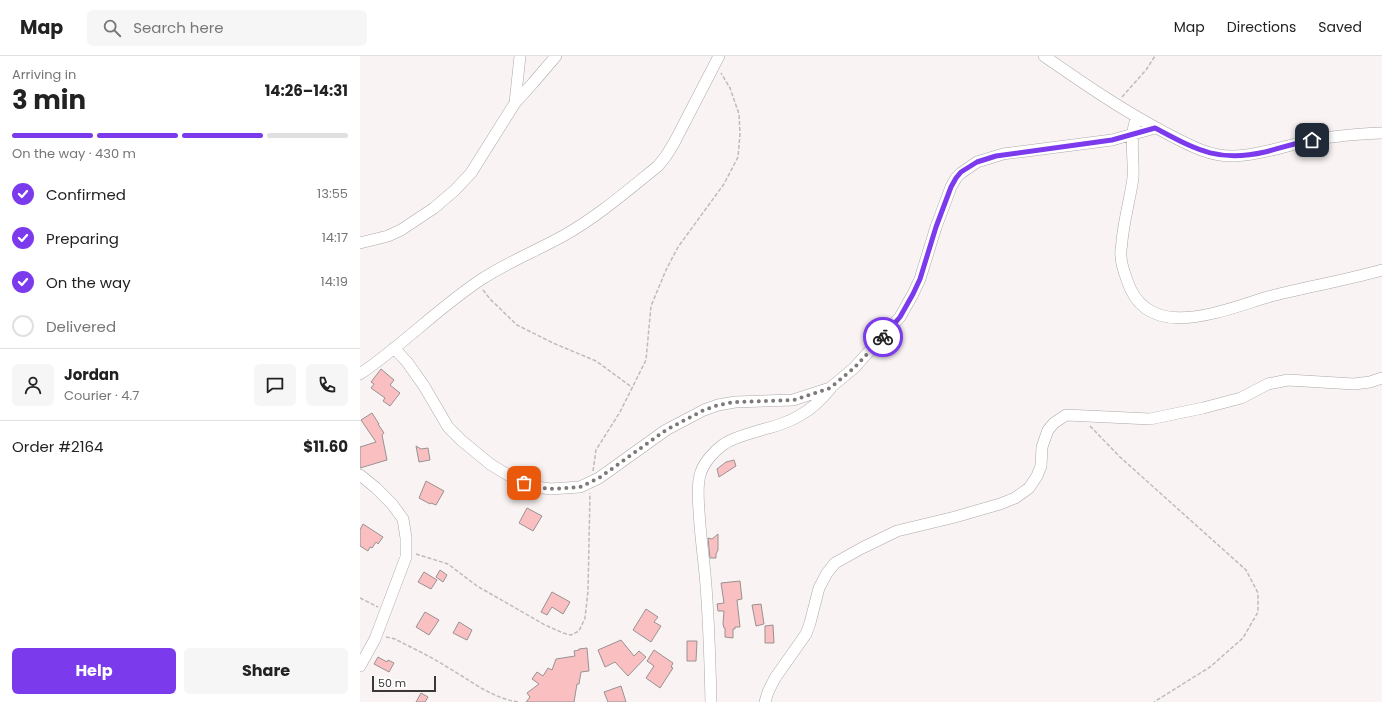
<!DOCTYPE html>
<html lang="en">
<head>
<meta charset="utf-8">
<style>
  :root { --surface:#fff; --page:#f6f6f6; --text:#222; --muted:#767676; --line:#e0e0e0; --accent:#7c3aed }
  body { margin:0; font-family:Poppins,sans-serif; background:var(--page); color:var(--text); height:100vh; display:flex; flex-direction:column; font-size:15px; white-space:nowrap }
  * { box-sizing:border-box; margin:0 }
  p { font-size:13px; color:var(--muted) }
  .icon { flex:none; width:22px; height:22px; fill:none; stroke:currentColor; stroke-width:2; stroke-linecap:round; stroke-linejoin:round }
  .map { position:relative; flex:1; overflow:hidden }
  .side { display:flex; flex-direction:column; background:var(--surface); width:360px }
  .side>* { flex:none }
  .scale { position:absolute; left:12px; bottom:10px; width:64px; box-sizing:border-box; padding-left:4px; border:2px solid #3b3838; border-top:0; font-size:11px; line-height:14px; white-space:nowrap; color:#3b3838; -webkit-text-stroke:3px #fff; paint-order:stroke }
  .pin { position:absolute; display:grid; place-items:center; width:34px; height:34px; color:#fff; margin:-17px; border-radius:8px; box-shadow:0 2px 6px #0006 }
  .courier { position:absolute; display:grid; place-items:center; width:40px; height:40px; margin:-20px; border:3px solid #7c3aed; border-radius:50%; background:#fff; color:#222; box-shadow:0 1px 5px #0007 }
  .summary em { font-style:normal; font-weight:700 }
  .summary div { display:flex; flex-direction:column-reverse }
  .summary { display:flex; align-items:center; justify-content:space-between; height:68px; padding:0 12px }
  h1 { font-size:26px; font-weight:700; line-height:30px }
  .bar { display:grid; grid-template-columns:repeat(4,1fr); gap:6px 4px; align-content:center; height:48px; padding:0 12px }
  .bar i { height:5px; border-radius:3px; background:var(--line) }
  .bar .selected { background:var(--accent) }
  .bar p { grid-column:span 4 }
  .line { display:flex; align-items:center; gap:10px; padding:0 12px; border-top:1px solid var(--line) }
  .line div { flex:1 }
  .round { display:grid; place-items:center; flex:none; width:42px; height:42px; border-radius:6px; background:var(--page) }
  ol { padding:0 12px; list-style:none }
  li { display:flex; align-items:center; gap:12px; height:44px }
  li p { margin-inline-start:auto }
  li .icon { padding:4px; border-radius:50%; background:var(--accent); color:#fff; stroke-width:4 }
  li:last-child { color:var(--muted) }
  li i { width:22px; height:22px; border:2px solid var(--line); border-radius:50% }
  .action { display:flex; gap:8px; margin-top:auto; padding:8px 12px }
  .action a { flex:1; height:46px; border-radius:6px; background:var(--accent); color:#fff; font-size:16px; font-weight:700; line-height:46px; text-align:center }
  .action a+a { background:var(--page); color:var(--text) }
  header { display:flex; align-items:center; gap:24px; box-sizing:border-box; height:56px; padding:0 20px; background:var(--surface); border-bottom:1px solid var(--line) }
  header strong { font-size:19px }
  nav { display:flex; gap:22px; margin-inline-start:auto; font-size:14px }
  .search { width:280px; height:36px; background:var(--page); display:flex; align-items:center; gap:10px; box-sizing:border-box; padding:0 14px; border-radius:6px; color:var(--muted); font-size:15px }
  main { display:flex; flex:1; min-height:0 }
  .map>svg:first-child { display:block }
  .building { fill:#f9bfc1; stroke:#989292 }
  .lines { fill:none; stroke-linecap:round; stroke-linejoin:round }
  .minor-casing { stroke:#aea8a8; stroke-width:12 }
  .path { stroke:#c0bbbb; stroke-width:1.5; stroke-dasharray:4 2; stroke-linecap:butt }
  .minor { stroke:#fff; stroke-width:11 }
  .done { stroke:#7e7979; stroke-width:4; stroke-dasharray:0 7.2 }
  .route { stroke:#7c3aed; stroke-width:5 }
</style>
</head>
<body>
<header>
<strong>Map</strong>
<div class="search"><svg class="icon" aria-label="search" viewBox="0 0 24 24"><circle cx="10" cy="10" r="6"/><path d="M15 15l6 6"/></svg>Search here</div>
<nav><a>Map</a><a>Directions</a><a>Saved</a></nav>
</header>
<main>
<section class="side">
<div class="summary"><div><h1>3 min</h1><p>Arriving in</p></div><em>14:26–14:31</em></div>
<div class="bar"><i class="selected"></i><i class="selected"></i><i class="selected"></i><i></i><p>On the way · 430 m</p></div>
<ol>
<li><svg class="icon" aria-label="check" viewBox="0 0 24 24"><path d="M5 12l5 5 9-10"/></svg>Confirmed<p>13:55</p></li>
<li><svg class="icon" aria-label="check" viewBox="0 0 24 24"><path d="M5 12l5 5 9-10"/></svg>Preparing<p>14:17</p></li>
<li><svg class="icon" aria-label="check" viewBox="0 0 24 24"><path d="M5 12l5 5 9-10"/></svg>On the way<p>14:19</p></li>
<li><i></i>Delivered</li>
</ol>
<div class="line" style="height:72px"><a class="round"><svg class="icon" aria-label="person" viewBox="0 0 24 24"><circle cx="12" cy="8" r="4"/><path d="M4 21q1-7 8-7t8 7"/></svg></a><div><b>Jordan</b><p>Courier · 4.7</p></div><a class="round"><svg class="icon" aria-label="chat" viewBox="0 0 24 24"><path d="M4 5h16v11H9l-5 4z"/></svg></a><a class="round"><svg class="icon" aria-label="phone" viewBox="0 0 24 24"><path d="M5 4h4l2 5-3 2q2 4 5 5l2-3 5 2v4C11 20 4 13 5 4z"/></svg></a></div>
<div class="line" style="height:52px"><div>Order #2164</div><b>$11.60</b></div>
<div class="action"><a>Help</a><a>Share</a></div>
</section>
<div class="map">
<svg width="1022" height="646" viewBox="0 0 1022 646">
  <rect width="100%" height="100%" fill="#f9f3f3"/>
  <path class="building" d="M 21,313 L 34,324 L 30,329 L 40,337 L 30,350 L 23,345 L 25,342 L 11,332 L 14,328 L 11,326 Z
    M 12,357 L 19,368 L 18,368 L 24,377 L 22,379 L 27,404 L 0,412 L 0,391 L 16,386 L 1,364 Z
    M 56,390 L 61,393 L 68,392 L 70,404 L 59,406 Z
    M 374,404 L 376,410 L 359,421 L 357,413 L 366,406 Z
    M 66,425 L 84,435 L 76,449 L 71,447 L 70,448 L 59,442 Z
    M 167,452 L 182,460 L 173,475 L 159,467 Z
    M 3,468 L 23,481 L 18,488 L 16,486 L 12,492 L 10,491 L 8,495 L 0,490 L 0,474 Z
    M 358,478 L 358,494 L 356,498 L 356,502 L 350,502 L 348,482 L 352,483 Z
    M 80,514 L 87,519 L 83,526 L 76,521 Z
    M 64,516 L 77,524 L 71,533 L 58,526 Z
    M 380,525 L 382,543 L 377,544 L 380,571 L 375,571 L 375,573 L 373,573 L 373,582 L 365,581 L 365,572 L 364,572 L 363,568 L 364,555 L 358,555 L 357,548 L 364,547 L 361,527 Z
    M 192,536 L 210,546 L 203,558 L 192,551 L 187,559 L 181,556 Z
    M 401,548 L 404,568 L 396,570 L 392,549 Z
    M 286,553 L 298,561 L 294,566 L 301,570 L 291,586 L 273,574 Z
    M 65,556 L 79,564 L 69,579 L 56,571 Z
    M 99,566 L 112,574 L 107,584 L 93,577 Z
    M 413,569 L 414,587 L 405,587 L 405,570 Z
    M 261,584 L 274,600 L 279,595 L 286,601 L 268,620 L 255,606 L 245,611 L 238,594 Z
    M 327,585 L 337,585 L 336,605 L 327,605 Z
    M 227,592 L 229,615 L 221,616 L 219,628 L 217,628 L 214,646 L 166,646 L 170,641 L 167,637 L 179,628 L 172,623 L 177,616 L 183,620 L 188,612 L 192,614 L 196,603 L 215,600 L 214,595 L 219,594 L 219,593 Z
    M 294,594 L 313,607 L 311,611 L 313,612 L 300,632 L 286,622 L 294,610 L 287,605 Z
    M 18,601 L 27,606 L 28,604 L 34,607 L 29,616 L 14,608 Z
    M 261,630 L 266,646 L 248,646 L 244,636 Z
    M 61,637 L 68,641 L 65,646 L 56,646 Z"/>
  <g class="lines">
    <g class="minor-casing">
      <path id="minor" d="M 684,0 C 723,27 762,54 804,76 C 827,88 849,101 875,100 C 899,99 921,91 944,86 C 969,80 996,78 1022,77
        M 155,47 L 160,0
        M 776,62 C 775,67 773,72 773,77 C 771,91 774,107 773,122 C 770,143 764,164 762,185 C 762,190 760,195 761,200 C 761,208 764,216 767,224 C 788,291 869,251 915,239 C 951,230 987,224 1022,214
        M 0,187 L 28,180 L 41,174 L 74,152 L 95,134 L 111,117 L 155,47 L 173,27 L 196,0
        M 34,292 L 47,306 L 64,330 L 88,371 L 101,384 L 130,408 L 156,424 L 171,430 L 190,433 L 220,431 L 239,422 L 306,374 L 344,354 L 358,349 L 375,346 L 433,344 L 470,332 L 494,312 L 540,261 L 553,238 L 560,223 L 576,171 L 591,131 L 596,122 L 601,117 L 617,106 L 643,98 L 752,84 L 795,72
        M 0,318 C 43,289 79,251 122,223 C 148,206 176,195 203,180 C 237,161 267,135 298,110 L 306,100 L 314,87 L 359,0
        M 0,419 L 16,432 L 32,448 L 43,463 L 46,482 L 46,501 L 15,583 L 0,610
        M 351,646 C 350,603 349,561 345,518 C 343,497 340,476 339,455 C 338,443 337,430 340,419 C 343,407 354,395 364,388 C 375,381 389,378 401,374 C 430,367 451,357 470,333
        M 405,646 L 408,636 L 415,622 L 446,578 L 450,567 L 459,532 L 467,517 L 475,507 L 502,492 L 537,475 L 595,461 L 640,448 L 655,442 L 669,432 L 677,420 L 681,410 L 682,391 L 688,374 L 694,367 L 706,359 L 790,363 L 843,352 L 881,342 L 908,328 L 928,324 L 994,328 L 1010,326 L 1022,322"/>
    </g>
    <path class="path" d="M 762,41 L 786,14 L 795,0
      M 123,234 L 130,243 L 157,269 L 193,287 L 236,305 L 273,332
      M 730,370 L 760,401 L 886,514 L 898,537 L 898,556 L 883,582 L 850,611 L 794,646
      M 233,415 L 236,394 L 260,356 L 286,304 L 291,250 L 306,214 L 318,191 L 364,128 L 378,101 L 380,78 L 379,58 L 370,32 L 361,17
      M 56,498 L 88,508 L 117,530 L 185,569 L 203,577 L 211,579 L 219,575 L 225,562 L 228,535 L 230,437
      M 0,542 L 18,551
      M 26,581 L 35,583 C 52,592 70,600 87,611 C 110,624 131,642 158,646"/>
    <use href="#minor" class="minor"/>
  </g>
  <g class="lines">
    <path class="done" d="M 164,427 L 171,430 L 190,433 L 220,431 L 239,422 L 306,374 L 344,354 L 358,349 L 375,346 L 434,344 L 470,332 L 494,312 L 523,281"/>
    <path class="route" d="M 523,281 L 540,261 L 553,238 L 560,223 L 576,171 L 591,131 L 596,122 L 601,116 L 617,106 L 636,100 L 752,84 L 795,72 C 835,93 857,107 905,96 C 920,92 936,87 952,84"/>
  </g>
</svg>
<div class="scale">50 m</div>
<div class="pin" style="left:164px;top:427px;background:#ea580c"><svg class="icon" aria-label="bag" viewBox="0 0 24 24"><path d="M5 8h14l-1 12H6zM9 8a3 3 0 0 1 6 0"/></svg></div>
<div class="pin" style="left:952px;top:84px;background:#1f2937"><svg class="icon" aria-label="home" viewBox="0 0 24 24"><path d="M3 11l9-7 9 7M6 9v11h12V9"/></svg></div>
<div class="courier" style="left:523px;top:281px"><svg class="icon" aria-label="bike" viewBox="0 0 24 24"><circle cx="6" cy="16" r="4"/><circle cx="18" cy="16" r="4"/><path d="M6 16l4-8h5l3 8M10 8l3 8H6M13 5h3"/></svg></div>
</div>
</main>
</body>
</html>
